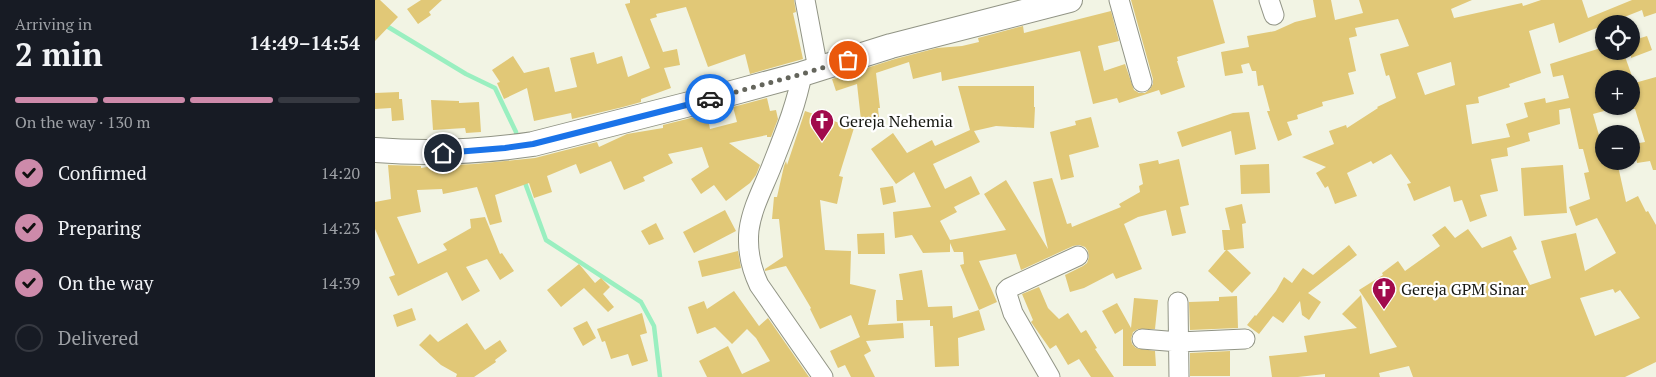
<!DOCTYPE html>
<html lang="en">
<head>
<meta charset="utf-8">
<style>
  :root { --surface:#171b24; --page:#20242c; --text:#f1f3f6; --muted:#9ea1a6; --line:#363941; --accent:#cd8aaa }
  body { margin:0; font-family:"PT Serif",serif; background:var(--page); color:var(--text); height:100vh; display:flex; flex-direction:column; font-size:19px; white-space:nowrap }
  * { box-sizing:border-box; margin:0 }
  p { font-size:16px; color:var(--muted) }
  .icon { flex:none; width:28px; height:28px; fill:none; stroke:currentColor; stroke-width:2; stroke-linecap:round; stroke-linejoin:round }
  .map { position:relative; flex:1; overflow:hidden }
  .sheet { display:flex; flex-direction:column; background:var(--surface); width:375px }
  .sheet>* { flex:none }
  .controls { position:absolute; left:1220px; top:15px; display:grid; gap:10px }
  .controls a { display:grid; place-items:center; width:45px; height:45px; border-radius:50%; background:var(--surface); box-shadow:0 1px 4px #0004; font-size:25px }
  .pin { position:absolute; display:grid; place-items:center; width:42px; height:42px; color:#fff; margin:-21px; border:2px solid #fff; border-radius:50%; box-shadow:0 1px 5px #0007 }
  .courier { position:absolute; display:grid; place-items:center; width:50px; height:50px; margin:-25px; border:4px solid #1a73e8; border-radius:50%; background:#fff; color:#222; box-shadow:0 1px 6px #0007 }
  .overview em { font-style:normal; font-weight:700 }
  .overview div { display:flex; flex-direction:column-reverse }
  .overview { display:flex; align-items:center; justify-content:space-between; height:85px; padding:0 15px }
  h1 { font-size:32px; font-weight:700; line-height:38px }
  .bar { display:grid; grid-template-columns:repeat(4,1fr); gap:8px 5px; align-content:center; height:60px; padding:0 15px }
  .bar i { height:6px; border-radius:4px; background:var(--line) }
  .bar .active { background:var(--accent) }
  .bar p { grid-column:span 4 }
  ol { padding:0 15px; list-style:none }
  li { display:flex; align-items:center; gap:15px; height:55px }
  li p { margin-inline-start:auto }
  li .icon { padding:5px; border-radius:50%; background:var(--accent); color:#111; stroke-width:4 }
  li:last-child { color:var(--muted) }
  li i { width:28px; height:28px; border:2px solid var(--line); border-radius:50% }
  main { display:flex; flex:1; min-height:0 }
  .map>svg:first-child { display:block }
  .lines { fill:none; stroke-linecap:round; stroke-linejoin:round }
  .stream { stroke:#9aefc0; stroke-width:4.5 }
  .building { fill:#e1c877; fill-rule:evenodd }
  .minor-casing { stroke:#919485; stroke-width:21 }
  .major-casing { stroke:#919485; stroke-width:26 }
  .minor { stroke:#fff; stroke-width:19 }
  .major { stroke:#fff; stroke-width:24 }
  .done { stroke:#64655c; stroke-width:5; stroke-dasharray:0 9 }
  .route { stroke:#1a73e8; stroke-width:6 }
  .labels { text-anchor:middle; stroke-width:4.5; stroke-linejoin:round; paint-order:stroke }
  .poi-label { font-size:16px; fill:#171812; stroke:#fff; text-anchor:start }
</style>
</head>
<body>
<main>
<section class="sheet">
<div class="overview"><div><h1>2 min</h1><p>Arriving in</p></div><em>14:49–14:54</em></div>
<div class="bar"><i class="active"></i><i class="active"></i><i class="active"></i><i></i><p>On the way · 130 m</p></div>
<ol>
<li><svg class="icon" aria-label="check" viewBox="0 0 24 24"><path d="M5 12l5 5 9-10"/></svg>Confirmed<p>14:20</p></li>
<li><svg class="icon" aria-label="check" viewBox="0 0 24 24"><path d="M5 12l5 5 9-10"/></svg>Preparing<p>14:23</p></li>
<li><svg class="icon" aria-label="check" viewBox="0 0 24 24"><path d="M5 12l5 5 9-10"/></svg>On the way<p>14:39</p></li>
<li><i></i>Delivered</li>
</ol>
</section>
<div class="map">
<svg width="1281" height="377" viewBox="0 0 1281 377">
  <rect width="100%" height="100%" fill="#f2f4e4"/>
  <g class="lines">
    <path class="stream" d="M 0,19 L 91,74 L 120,88 L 141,132 L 142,138
      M 149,180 L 171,240 L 266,302 L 279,326 L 285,377"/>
  </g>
  <path class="building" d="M 0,0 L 5,0 L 23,17 L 0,41 Z
    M 46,0 L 67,0 L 54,12 L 56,15 L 43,24 L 32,9 Z
    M 255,0 L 419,0 L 421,12 L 418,13 L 428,59 L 375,74 L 370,54 L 333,67 L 311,7 L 281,14 L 282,17 L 275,19 L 288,52 L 302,49 L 305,65 L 289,68 L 296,88 L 266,99 L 266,102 L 248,107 L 197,119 L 196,113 L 159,121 L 152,88 L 129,99 L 122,83 L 125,82 L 117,70 L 138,56 L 149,73 L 174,67 L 180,92 L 202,87 L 195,58 L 219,52 L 222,64 L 247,56 L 253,77 L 275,68 L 250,4 L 255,3 Z
    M 756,0 L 838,0 L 850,43 L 802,57 L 803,61 L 802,61 L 810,87 L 786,95 L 784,90 L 744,103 L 742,98 L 718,104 L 705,51 L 567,81 L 566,72 L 538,79 L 534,62 L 501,73 L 505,108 L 503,108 L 504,118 L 486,120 L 482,84 L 461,91 L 457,79 L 520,59 L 562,48 L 587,46 L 604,42 L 603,38 L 648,26 L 649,33 L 736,11 L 744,41 L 723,46 L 729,71 L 750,64 L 759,90 L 764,93 L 770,93 L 775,89 L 778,84 L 778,79 Z
    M 938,0 L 956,0 L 960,20 L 988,13 L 984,0 L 1097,0 L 1076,9 L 1079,18 L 1147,3 L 1148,6 L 1166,0 L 1207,0 L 1213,18 L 1257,0 L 1281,0 L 1281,13 L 1269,17 L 1267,10 L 1184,43 L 1179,23 L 1154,31 L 1166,73 L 1134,84 L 1135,87 L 1103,97 L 1104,103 L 1091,105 L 1097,144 L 1135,137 L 1131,124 L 1153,117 L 1149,103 L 1170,98 L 1171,103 L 1194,98 L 1188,75 L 1178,77 L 1175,64 L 1229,47 L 1229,51 L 1248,51 L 1258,79 L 1229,79 L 1229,111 L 1218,114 L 1229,153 L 1229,161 L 1232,161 L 1234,168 L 1243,166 L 1251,202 L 1263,196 L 1271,212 L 1273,211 L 1281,225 L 1281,362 L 1250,377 L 1038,377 L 1034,366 L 1004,373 L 1005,377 L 950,377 L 950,374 L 923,377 L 897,377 L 894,356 L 932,352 L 929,336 L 982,328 L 967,314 L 986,295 L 995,354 L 1022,347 L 984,290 L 1008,275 L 1007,273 L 1023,261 L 1030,271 L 1065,246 L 1057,235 L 1070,226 L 1080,238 L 1093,229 L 1107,248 L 1136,236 L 1142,249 L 1138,251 L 1155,285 L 1176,278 L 1166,241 L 1201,233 L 1210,271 L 1241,253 L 1222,218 L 1201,226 L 1194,207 L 1215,199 L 1209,173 L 1214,172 L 1208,149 L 1204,149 L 1195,108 L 1184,110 L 1185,124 L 1153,133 L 1155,141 L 1132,148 L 1133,156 L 1116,159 L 1123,191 L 1105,195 L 1112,216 L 1095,222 L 1087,200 L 1079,202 L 1075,186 L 1039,201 L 1032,184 L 1036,183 L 1016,154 L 998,164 L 996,161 L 972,173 L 982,196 L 960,204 L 953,186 L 950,188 L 941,173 L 951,167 L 927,157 L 959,144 L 954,131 L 971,125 L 972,128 L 1003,108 L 1002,107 L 1021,98 L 1014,75 L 1011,76 L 1005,54 L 1034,46 L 1023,19 L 980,28 L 982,36 L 974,38 L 981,71 L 973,73 L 979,94 L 947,102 L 948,106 L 922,115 L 923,119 L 912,122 L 917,135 L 903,141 L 892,111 L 895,111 L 888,85 L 883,86 L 881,71 L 877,71 L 874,63 L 866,65 L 868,73 L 850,76 L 846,52 L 874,47 L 872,36 L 900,31 L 920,22 L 941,17 ZM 1076,62 L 1080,85 L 1050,95 L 1042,73 ZM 1238,289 L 1240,293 L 1245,290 L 1265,318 L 1220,336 L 1205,298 Z
    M 1272,36 L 1277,50 L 1256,58 L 1256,41 Z
    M 1281,77 L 1281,170 L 1278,170 L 1275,161 L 1262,163 L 1259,144 L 1270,142 L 1260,109 L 1256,109 L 1256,84 Z
    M 583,86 L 659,86 L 659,107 L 660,107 L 659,128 L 621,126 L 599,131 L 605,142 L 558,164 L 570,189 L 596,176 L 605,194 L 579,207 L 582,212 L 565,221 L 575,240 L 631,230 L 609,194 L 631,180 L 673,249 L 658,182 L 677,178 L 692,224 L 696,223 L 697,227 L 746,207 L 744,204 L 765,192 L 764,186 L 768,184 L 764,164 L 783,160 L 784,164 L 804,159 L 814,205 L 805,207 L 811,233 L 797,236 L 791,210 L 763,217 L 749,224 L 767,269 L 741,279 L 738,273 L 709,288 L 695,292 L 690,275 L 708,266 L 712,263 L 714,257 L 713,251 L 710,247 L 704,245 L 698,246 L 646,270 L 641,254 L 604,261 L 622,302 L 604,310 L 585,265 L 589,264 L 588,252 L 579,252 L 575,243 L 575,252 L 548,253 L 537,235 L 520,238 L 518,212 L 556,207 L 539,172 L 521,184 L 496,149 L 518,133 L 532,153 L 557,140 L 560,146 L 595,130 Z
    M 24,92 L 24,99 L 27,99 L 29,120 L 17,121 L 16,108 L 0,109 L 0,93 Z
    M 392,98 L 395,111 L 401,110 L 403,119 L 396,137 L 392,137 L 392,135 L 354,143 L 385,165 L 381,175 L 375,183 L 351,201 L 339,185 L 326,194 L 316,179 L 334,167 L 327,147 L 293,154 L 298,163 L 268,177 L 270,181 L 249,190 L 236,161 L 205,174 L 201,164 L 172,176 L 177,192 L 159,198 L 154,183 L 120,195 L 127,222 L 115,225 L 102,187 L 68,194 L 67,189 L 42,190 L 46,212 L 22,217 L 43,264 L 72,250 L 68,244 L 96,228 L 95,219 L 110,217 L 125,254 L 127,253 L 139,271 L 125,280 L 112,259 L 91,267 L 105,291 L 87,301 L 72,272 L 23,296 L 14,277 L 20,275 L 0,229 L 0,202 L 16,199 L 13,165 L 46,166 L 46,168 L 58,166 L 100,164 L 160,158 L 222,142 L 224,147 L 252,134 L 288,128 L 288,125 L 332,114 L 335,129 L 362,122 L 358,107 Z
    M 56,100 L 84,101 L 84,103 L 104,102 L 106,132 L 91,133 L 90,128 L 58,130 Z
    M 430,111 L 479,128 L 464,176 L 468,177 L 462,204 L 445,200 L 450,250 L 476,251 L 475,284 L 501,290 L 493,325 L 528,323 L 529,338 L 491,341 L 496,351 L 489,355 L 500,377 L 476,377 L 470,365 L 463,368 L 455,351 L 485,337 L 476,315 L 445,329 L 435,309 L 436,308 L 411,266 L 390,271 L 390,269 L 408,257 L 404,219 L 397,219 L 399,197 L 402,197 L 409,166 L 411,161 L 412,165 Z
    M 874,112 L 881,149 L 860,155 L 856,131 L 807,147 L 802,132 L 858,113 Z
    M 716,117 L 724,147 L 694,155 L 699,177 L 686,180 L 675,132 L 701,125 L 700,121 Z
    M 894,164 L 895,193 L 866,194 L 865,165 Z
    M 1188,165 L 1192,213 L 1149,216 L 1146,168 Z
    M 518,186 L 521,202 L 508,205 L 505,188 Z
    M 867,204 L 871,223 L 867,224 L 869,248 L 852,250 L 876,273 L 857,293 L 833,271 L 851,250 L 849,250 L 847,230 L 855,230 L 850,208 Z
    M 350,210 L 361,231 L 319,253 L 308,232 Z
    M 281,223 L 289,239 L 274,245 L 266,231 Z
    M 509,233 L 510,254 L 483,254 L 482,234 Z
    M 974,245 L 982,255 L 933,293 L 946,302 L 934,320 L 927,315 L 925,301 L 908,323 L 898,316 L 884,334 L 872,325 L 880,315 L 881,316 L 901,291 L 909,277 L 917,283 L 928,268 L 938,275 Z
    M 363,251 L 366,268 L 327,277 L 323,261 Z
    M 204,264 L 220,283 L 226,278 L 235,287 L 228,294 L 239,307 L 233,312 L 209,288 L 186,307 L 172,290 Z
    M 547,270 L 553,307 L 577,306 L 578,318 L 604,310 L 610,330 L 583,338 L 584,366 L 560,367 L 558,326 L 555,326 L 555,320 L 522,321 L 521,300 L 528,300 L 524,274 Z
    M 664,287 L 673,308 L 684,319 L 693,313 L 706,333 L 711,330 L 722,348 L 720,349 L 739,377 L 716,377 L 704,359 L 693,365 L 681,345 L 675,349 L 656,322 L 658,320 L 647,294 Z
    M 359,291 L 384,326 L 393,318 L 434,377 L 332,377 L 324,361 L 353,346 L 367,374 L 395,361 L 381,338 L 372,329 L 357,344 L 340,327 L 322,334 L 313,307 L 329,301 L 332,309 Z
    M 862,296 L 863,328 L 815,330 L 814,302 L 844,301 L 844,297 Z
    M 759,298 L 783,300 L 780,329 L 763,329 L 758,332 L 756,339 L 757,344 L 761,348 L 780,351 L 781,366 L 748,366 L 748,329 L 740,334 L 727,311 L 742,303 L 756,328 Z
    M 37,308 L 41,320 L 22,327 L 18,315 Z
    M 267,313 L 272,333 L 265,335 L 273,361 L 257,366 L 253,354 L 236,359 L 230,341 L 227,342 L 222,329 Z
    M 212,321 L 221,338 L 208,346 L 198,328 Z
    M 92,323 L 110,350 L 125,340 L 132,351 L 120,360 L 121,362 L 99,377 L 81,377 L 82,374 L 66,365 L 44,345 L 55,334 L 63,342 Z
    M 855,351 L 855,376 L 815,376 L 815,353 Z"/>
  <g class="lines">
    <g class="minor-casing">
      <path id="minor" d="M 430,0 L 443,69
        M 744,0 L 767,82
        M 894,0 L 899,15
        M 427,74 C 421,107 408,137 396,168 C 388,188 377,208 374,230 C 372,249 376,268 384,285 L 448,377
        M 803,302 L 804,377
        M 767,339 L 804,342 L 870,339
        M 675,377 L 638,313 L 631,291 L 634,288 L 703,256"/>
    </g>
    <g class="major-casing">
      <path id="major" d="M 0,150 C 54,154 104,152 158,144 L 342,97 L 427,74 L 516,46 L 695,0"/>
    </g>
    <use href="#minor" class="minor"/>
    <use href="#major" class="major"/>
  </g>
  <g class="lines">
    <path class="done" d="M 335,99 L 427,74 L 473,60"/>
    <path class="route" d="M 68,153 L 130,148 L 158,144 L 335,99"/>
  </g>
  <defs>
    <g id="church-pin" transform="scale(1.25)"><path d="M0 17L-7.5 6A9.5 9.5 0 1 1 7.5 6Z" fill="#a10a4c" stroke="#fff"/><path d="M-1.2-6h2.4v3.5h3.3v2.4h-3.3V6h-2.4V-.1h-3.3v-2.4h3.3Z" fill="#fff"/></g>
  </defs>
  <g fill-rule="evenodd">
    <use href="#church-pin" x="447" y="121"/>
    <use href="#church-pin" x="1009" y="289"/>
  </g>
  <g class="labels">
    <g class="poi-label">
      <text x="464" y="127">Gereja Nehemia</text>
      <text x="1026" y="295">Gereja GPM Sinar</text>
    </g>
  </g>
</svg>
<div class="controls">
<a><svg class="icon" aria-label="locate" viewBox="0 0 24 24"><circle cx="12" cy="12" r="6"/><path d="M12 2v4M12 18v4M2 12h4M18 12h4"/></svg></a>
<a>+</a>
<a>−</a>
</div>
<div class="pin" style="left:473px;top:60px;background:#ea580c"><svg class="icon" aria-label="bag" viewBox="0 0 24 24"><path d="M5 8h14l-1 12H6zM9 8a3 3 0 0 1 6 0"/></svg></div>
<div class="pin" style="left:68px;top:153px;background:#1f2937"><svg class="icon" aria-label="home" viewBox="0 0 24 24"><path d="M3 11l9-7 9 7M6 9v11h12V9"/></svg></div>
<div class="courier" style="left:335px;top:99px"><svg class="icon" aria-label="car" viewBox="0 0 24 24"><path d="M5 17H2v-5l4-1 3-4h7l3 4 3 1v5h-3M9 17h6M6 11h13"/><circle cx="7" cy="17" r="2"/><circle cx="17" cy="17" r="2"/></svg></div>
</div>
</main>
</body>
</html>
